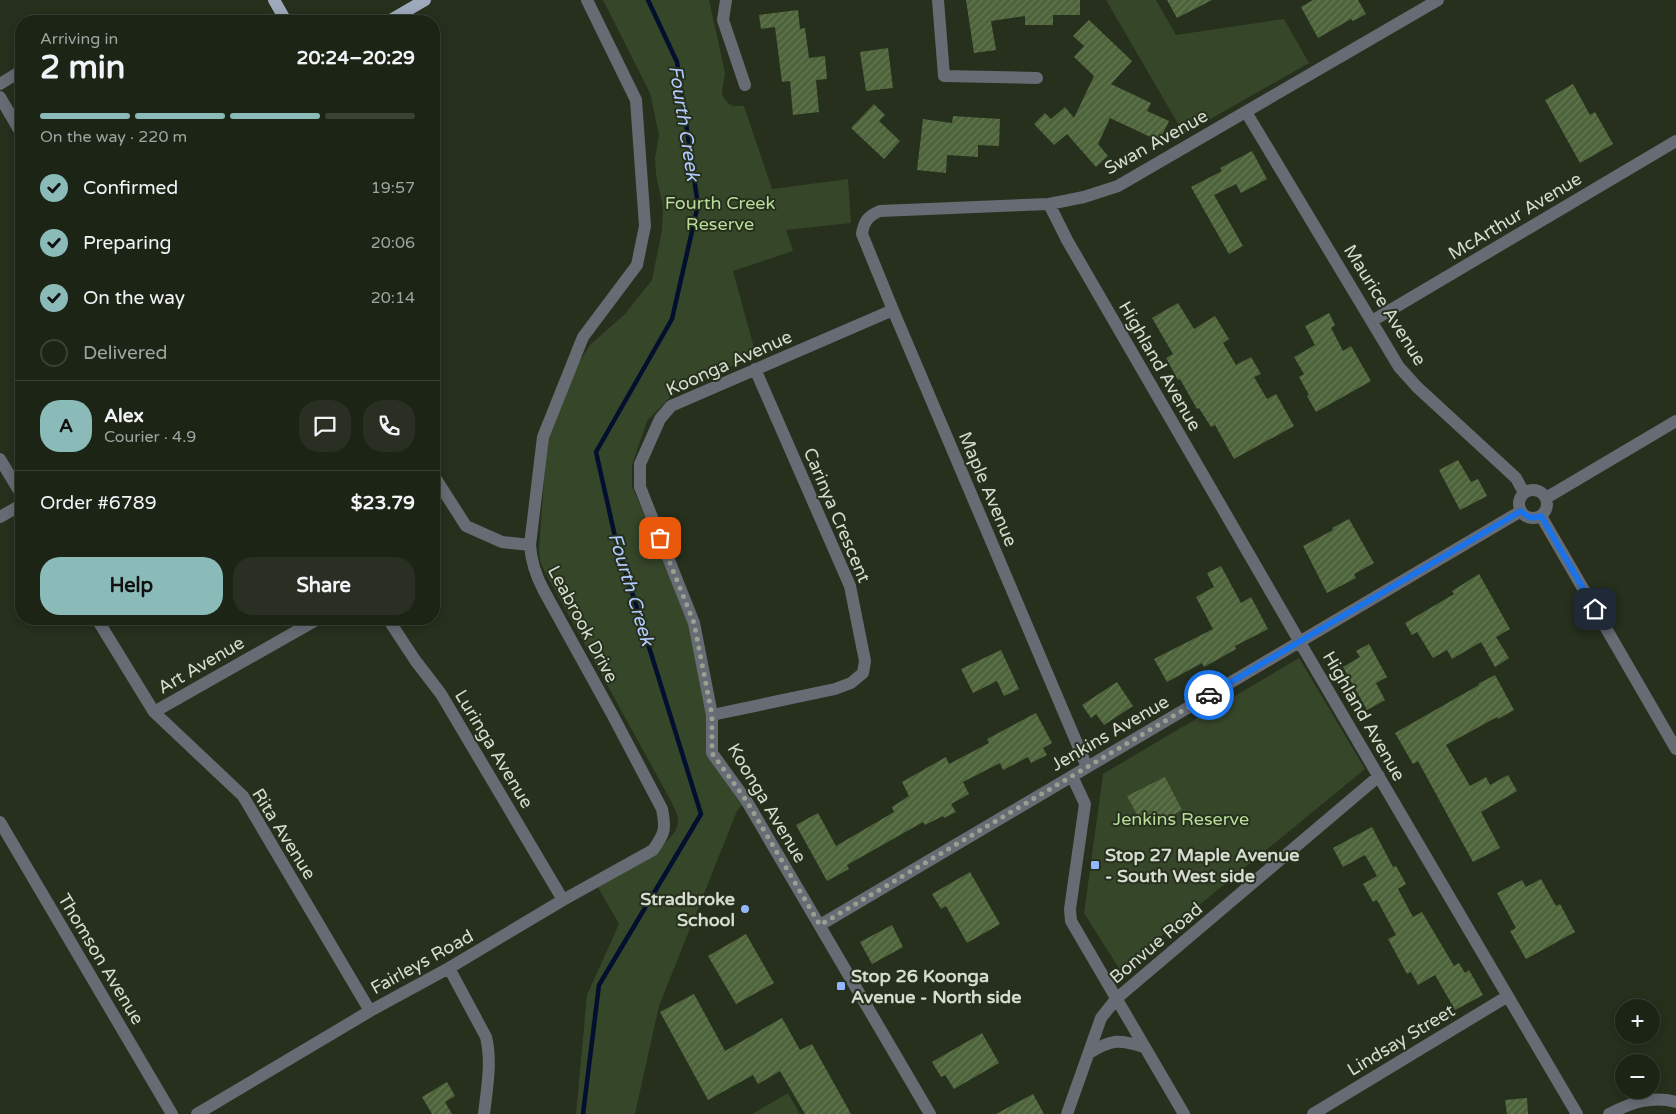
<!DOCTYPE html>
<html lang="en">
<head>
<meta charset="utf-8">
<style>
  :root { --surface:#1c2416; --page:#293023; --text:#f1f3f6; --muted:#a0a4a1; --line:#3a4135; --accent:#8bbbb9 }
  body { margin:0; font-family:"Varela Round",sans-serif; background:var(--page); color:var(--text); height:100vh; display:flex; flex-direction:column; font-size:19px; white-space:nowrap }
  * { box-sizing:border-box; margin:0 }
  p { font-size:16px; color:var(--muted) }
  .icon { flex:none; width:28px; height:28px; fill:none; stroke:currentColor; stroke-width:2; stroke-linecap:round; stroke-linejoin:round }
  .map { position:relative; flex:1; overflow:hidden }
  .drawer { position:absolute; left:15px; top:15px; width:425px; height:610px; display:flex; flex-direction:column; background:var(--surface); border-radius:20px; box-shadow:0 2px 12px #0003,0 0 0 1px var(--line) }
  .drawer>* { flex:none }
  .fabs { position:absolute; left:1615px; top:999px; display:grid; gap:10px }
  .fabs a { display:grid; place-items:center; width:45px; height:45px; border-radius:50%; background:var(--surface); box-shadow:0 2px 12px #0003,0 0 0 1px var(--line); font-size:25px }
  .pin { position:absolute; display:grid; place-items:center; width:42px; height:42px; color:#fff; margin:-21px; border-radius:10px; box-shadow:0 2px 8px #0006 }
  .courier { position:absolute; display:grid; place-items:center; width:50px; height:50px; margin:-25px; border:4px solid #1a73e8; border-radius:50%; background:#fff; color:#222; box-shadow:0 1px 6px #0007 }
  .headline em { font-style:normal; font-weight:700 }
  .headline div { display:flex; flex-direction:column-reverse }
  .headline { display:flex; align-items:center; justify-content:space-between; height:85px; padding:0 25px }
  h1 { font-size:32px; font-weight:700; line-height:38px }
  .bar { display:grid; grid-template-columns:repeat(4,1fr); gap:8px 5px; align-content:center; height:60px; padding:0 25px }
  .bar i { height:6px; border-radius:4px; background:var(--line) }
  .bar .on { background:var(--accent) }
  .bar p { grid-column:span 4 }
  .line { display:flex; align-items:center; gap:12px; padding:0 25px; border-top:1px solid var(--line) }
  .line div { flex:1 }
  .round { display:grid; place-items:center; flex:none; width:52px; height:52px; border-radius:20px; background:var(--page) }
  ol { padding:0 25px; list-style:none }
  li { display:flex; align-items:center; gap:15px; height:55px }
  li p { margin-inline-start:auto }
  li .icon { padding:5px; border-radius:50%; background:var(--accent); color:#111; stroke-width:4 }
  li:last-child { color:var(--muted) }
  li i { width:28px; height:28px; border:2px solid var(--line); border-radius:50% }
  .button { display:flex; gap:10px; margin-top:auto; padding:10px 25px }
  .button a { flex:1; height:58px; border-radius:20px; background:var(--accent); color:#111; font-size:20px; font-weight:700; line-height:58px; text-align:center }
  .button a+a { background:var(--page); color:var(--text) }
  .map>svg:first-child { display:block }
  .green { fill:#364629 }
  .lines { fill:none; stroke-linecap:round; stroke-linejoin:round }
  .stream { stroke:#030f2f; stroke-width:4.5 }
  .building { fill:url(#building-hatch) }
  .minor { stroke:#666b74; stroke-width:12 }
  .major { stroke:#9ea9bc; stroke-width:12 }
  .done { stroke:#98a091; stroke-width:5; stroke-dasharray:0 9 }
  .route { stroke:#1a73e8; stroke-width:6 }
  .poi-dot { fill:#93b7fd; stroke:#26301d; stroke-width:2 }
  .labels { text-anchor:middle; stroke-width:4; stroke-linejoin:round; paint-order:stroke }
  .street-label { font-size:18px; fill:#d5dccf; stroke:#26301d }
  .park-label { font-size:18px; fill:#b9de9a; stroke:#26301d }
  .poi-label { font-size:18px; font-weight:bold; fill:#d5dccf; stroke:#26301d; text-anchor:start }
  .water-label { font-size:19px; font-style:italic; fill:#b1cbff; stroke:#26301d }
</style>
</head>
<body>
<div class="map">
<svg width="1676" height="1114" viewBox="0 0 1676 1114">
  <defs>
    <pattern id="building-hatch" width="6" height="6" patternUnits="userSpaceOnUse" patternTransform="scale(1.25)"><rect width="6" height="6" fill="#4d633a"/><path d="M-1 1l2-2M0 6l6-6M5 7l2-2" fill="none" stroke="#667955"/></pattern>
  </defs>
  <rect width="100%" height="100%" fill="#26301d"/>
  <path class="green" d="M 603,0 L 709,0 L 725,73 L 722,91 L 723,97 L 728,103 L 733,106 L 744,106 L 772,189 L 848,179 L 851,223 L 786,230 L 793,251 L 733,271 L 756,355 L 676,391 L 647,421 L 632,465 L 632,487 L 694,623 L 713,754 L 746,800 L 737,811 L 659,1006 L 635,1114 L 576,1114 L 587,995 L 619,924 L 596,884 C 616,873 680,845 678,820 C 678,814 673,807 671,801 L 545,572 L 540,561 L 539,550 L 547,437 L 576,367 L 590,345 L 625,314 L 652,280 L 662,230 L 663,207 L 656,175 L 655,158 L 659,135 L 650,93 Z
    M 1106,0 L 1156,0 L 1176,35 L 1284,19 L 1309,63 L 1184,134 Z
    M 1299,658 L 1365,769 L 1120,970 L 1084,913 L 1103,774 Z
    M 788,1093 L 800,1114 L 752,1114 Z"/>
  <g class="lines">
    <path class="stream" d="M 583,1114 L 599,985 L 701,814 L 616,541 L 596,452 L 672,319 L 698,205 L 677,62 L 648,0"/>
  </g>
  <path class="building" d="M 966,0 L 1080,0 L 1080,15 L 1053,15 L 1053,25 L 1025,25 L 1025,16 L 991,21 L 996,50 L 974,53 Z
    M 1167,0 L 1212,0 L 1177,18 Z
    M 1313,0 L 1358,0 L 1366,14 L 1353,21 L 1351,19 L 1318,38 L 1301,7 Z
    M 798,10 L 800,29 L 805,28 L 809,58 L 825,56 L 827,79 L 816,80 L 819,112 L 793,115 L 790,81 L 782,82 L 775,27 L 761,29 L 759,15 Z
    M 1089,20 L 1132,61 L 1111,84 L 1151,103 L 1147,111 L 1169,121 L 1159,141 L 1110,118 L 1098,144 L 1108,156 L 1096,167 L 1067,134 L 1054,145 L 1034,124 L 1045,113 L 1051,119 L 1065,107 L 1074,118 L 1094,76 L 1074,57 L 1084,46 L 1073,36 Z
    M 888,48 L 893,88 L 866,91 L 860,52 Z
    M 1573,84 L 1590,115 L 1595,112 L 1613,144 L 1580,163 L 1545,100 Z
    M 874,104 L 885,115 L 879,121 L 900,141 L 884,159 L 851,128 Z
    M 953,116 L 1000,119 L 999,146 L 978,145 L 978,157 L 947,155 L 946,173 L 917,170 L 923,119 L 952,123 Z
    M 1252,151 L 1267,179 L 1241,193 L 1236,184 L 1214,195 L 1243,246 L 1229,254 L 1191,187 L 1222,171 L 1220,168 Z
    M 1178,303 L 1194,329 L 1215,316 L 1229,339 L 1223,343 L 1236,365 L 1251,357 L 1261,374 L 1254,377 L 1267,399 L 1276,394 L 1294,426 L 1234,459 L 1215,425 L 1211,427 L 1199,408 L 1197,409 L 1180,379 L 1178,380 L 1166,358 L 1173,354 L 1152,318 Z
    M 1329,313 L 1335,325 L 1331,328 L 1343,351 L 1351,346 L 1371,381 L 1316,412 L 1307,396 L 1309,395 L 1299,377 L 1304,374 L 1294,357 L 1315,345 L 1305,326 Z
    M 1458,460 L 1471,482 L 1478,479 L 1487,496 L 1460,510 L 1439,470 Z
    M 1349,519 L 1374,563 L 1354,574 L 1356,578 L 1327,593 L 1303,546 L 1333,530 L 1332,528 Z
    M 1221,566 L 1241,603 L 1251,597 L 1268,629 L 1235,646 L 1236,649 L 1204,667 L 1202,663 L 1167,682 L 1154,659 L 1213,629 L 1196,597 L 1214,587 L 1207,573 Z
    M 1479,574 L 1510,629 L 1496,637 L 1509,658 L 1495,667 L 1481,642 L 1452,659 L 1447,650 L 1433,658 L 1417,632 L 1412,635 L 1405,623 L 1454,594 L 1452,591 Z
    M 1369,644 L 1387,677 L 1376,683 L 1385,700 L 1367,710 L 1343,667 L 1360,657 L 1356,651 Z
    M 1001,650 L 1019,689 L 1004,696 L 997,681 L 973,693 L 961,669 Z
    M 1495,675 L 1514,710 L 1498,719 L 1497,717 L 1446,745 L 1470,786 L 1486,777 L 1490,785 L 1508,775 L 1517,791 L 1481,812 L 1500,848 L 1473,862 L 1418,761 L 1413,764 L 1395,733 L 1479,685 L 1478,684 Z
    M 1117,682 L 1133,706 L 1104,725 L 1096,714 L 1091,718 L 1082,705 Z
    M 1036,713 L 1052,743 L 1043,748 L 1047,755 L 1031,763 L 1028,757 L 1003,770 L 1000,763 L 963,782 L 969,794 L 951,804 L 956,812 L 944,818 L 943,816 L 925,825 L 923,822 L 847,865 L 849,869 L 827,881 L 796,825 L 818,813 L 836,846 L 894,812 L 892,807 L 909,796 L 902,782 L 946,757 L 949,764 L 989,743 L 987,739 Z
    M 1165,777 L 1182,810 L 1152,826 L 1148,818 L 1141,822 L 1127,796 Z
    M 1372,827 L 1393,867 L 1396,866 L 1406,884 L 1398,889 L 1413,917 L 1422,912 L 1454,966 L 1459,963 L 1465,973 L 1469,970 L 1483,995 L 1455,1010 L 1435,975 L 1418,985 L 1411,972 L 1407,974 L 1388,939 L 1396,935 L 1377,900 L 1373,902 L 1363,884 L 1377,876 L 1365,855 L 1343,867 L 1333,848 Z
    M 970,872 L 1000,924 L 967,943 L 946,906 L 941,909 L 932,894 Z
    M 1541,879 L 1556,906 L 1560,904 L 1575,932 L 1526,959 L 1510,931 L 1516,928 L 1497,893 L 1522,880 L 1526,887 Z
    M 892,925 L 903,947 L 872,964 L 860,942 Z
    M 746,934 L 774,983 L 736,1004 L 708,956 Z
    M 694,994 L 725,1051 L 782,1018 L 800,1050 L 812,1044 L 851,1114 L 805,1114 L 780,1071 L 758,1084 L 753,1075 L 708,1100 L 660,1012 Z
    M 982,1033 L 999,1063 L 954,1089 L 945,1075 L 941,1077 L 932,1062 Z
    M 447,1082 L 455,1096 L 445,1102 L 452,1114 L 432,1114 L 422,1097 Z
    M 1033,1094 L 1044,1114 L 996,1114 Z
    M 1527,1098 L 1528,1114 L 1507,1114 L 1505,1100 Z"/>
  <g class="lines">
    <path class="minor" d="M 726,0 L 723,20 L 745,85
      M 938,0 L 944,76 L 1037,78
      M 0,84 L 21,71
      M 0,97 L 21,133
      M 1246,112 L 1399,367 L 1417,387 L 1516,478 L 1524,493
      M 1049,204 L 1067,240 L 1305,651 L 1577,1114
      M 893,310 L 671,406 L 660,419 L 640,464 L 640,487 L 694,623 L 712,715 L 712,753 L 746,800 L 930,1114
      M 1372,321 L 1676,141
      M 0,459 L 21,494
      M 434,476 L 466,526 L 502,542 L 530,545
      M1519 504a14 14 0 1 1 28 0a14 14 0 1 1-28 0Z
      M 1546,498 L 1676,421
      M 1541,516 L 1676,749
      M 0,517 L 21,505
      M 97,619 L 154,712 L 243,796 L 370,1011
      M 388,619 L 415,660 L 441,694 L 563,900
      M 154,712 L 318,619
      M 712,715 L 835,689 L 851,683 L 863,673 L 865,661 L 850,586 L 755,369
      M 1087,767 L 893,310 L 862,234 C 864,221 868,216 880,211 L 1049,204 L 1084,197 L 1118,186 L 1438,0
      M 1072,776 L 1085,804 L 1070,909 L 1071,921 L 1184,1114
      M 0,822 L 172,1114
      M 820,925 L 1521,511
      M 449,968 L 486,1037 C 492,1062 487,1088 484,1114
      M 1089,1053 C 1112,1039 1119,1039 1144,1047
      M 197,1114 L 370,1011 L 449,968 L 563,900 L 653,850 C 665,833 666,829 662,809 L 612,714 L 544,591 C 536,576 531,563 530,545 L 543,437 L 583,337 L 637,265 L 645,226 L 636,100 L 587,0
      M 1067,1114 L 1101,1018 L 1116,999 L 1379,776
      M 1313,1114 L 1508,996
      M 1609,1114 C 1630,1103 1652,1095 1676,1102"/>
    <path class="major" d="M 274,0 L 286,21
      M 389,21 L 425,0"/>
  </g>
  <g class="lines">
    <path class="done" d="M 660,538 L 694,623 L 712,715 L 712,753 L 746,800 L 820,925 L 1209,695"/>
    <path class="route" d="M 1209,695 L 1521,511 C 1528,518 1532,519 1541,516 L 1595,609"/>
  </g>
  <g class="poi-dot">
    <rect x="1090" y="860" width="10" height="10" rx="2.5"/>
    <circle cx="745" cy="909" r="5"/>
    <rect x="836" y="981" width="10" height="10" rx="2.5"/>
  </g>
  <g class="labels">
    <g class="street-label">
      <text transform="translate(1156 142) rotate(-29)" y="6">Swan Avenue</text>
      <text transform="translate(1515 216) rotate(-31)" y="6">McArthur Avenue</text>
      <text transform="translate(1385 305) rotate(58)" y="6">Maurice Avenue</text>
      <text transform="translate(729 363) rotate(-24)" y="6">Koonga Avenue</text>
      <text transform="translate(1160 366) rotate(60)" y="6">Highland Avenue</text>
      <text transform="translate(988 489) rotate(67)" y="6">Maple Avenue</text>
      <text transform="translate(837 515) rotate(67)" y="6">Carinya Crescent</text>
      <text transform="translate(583 624) rotate(62)" y="6">Leabrook Drive</text>
      <text transform="translate(201 665) rotate(-30)" y="6">Art Avenue</text>
      <text transform="translate(1364 716) rotate(60)" y="6">Highland Avenue</text>
      <text transform="translate(1110 733) rotate(-30)" y="6">Jenkins Avenue</text>
      <text transform="translate(494 749) rotate(59)" y="6">Luringa Avenue</text>
      <text transform="translate(767 803) rotate(59)" y="6">Koonga Avenue</text>
      <text transform="translate(284 834) rotate(58)" y="6">Rita Avenue</text>
      <text transform="translate(1156 943) rotate(-40)" y="6">Bonvue Road</text>
      <text transform="translate(101 959) rotate(59)" y="6">Thomson Avenue</text>
      <text transform="translate(422 962) rotate(-29)" y="6">Fairleys Road</text>
      <text transform="translate(1401 1040) rotate(-31)" y="6">Lindsay Street</text>
    </g>
    <g class="park-label">
      <text x="720" y="209">Fourth Creek<tspan x="720" dy="21">Reserve</tspan></text>
      <text x="1181" y="825">Jenkins Reserve</text>
    </g>
    <g class="poi-label">
      <text x="1105" y="861">Stop 27 Maple Avenue<tspan x="1105" dy="21">- South West side</tspan></text>
      <text x="735" y="905" text-anchor="end">Stradbroke<tspan x="735" dy="21">School</tspan></text>
      <text x="851" y="982">Stop 26 Koonga<tspan x="851" dy="21">Avenue - North side</tspan></text>
    </g>
    <g class="water-label">
      <text transform="translate(685 123) rotate(81)" y="7">Fourth Creek</text>
      <text transform="translate(632 589) rotate(73)" y="7">Fourth Creek</text>
    </g>
  </g>
</svg>
<div class="fabs">
<a>+</a>
<a>−</a>
</div>
<div class="pin" style="left:660px;top:538px;background:#ea580c"><svg class="icon" aria-label="bag" viewBox="0 0 24 24"><path d="M5 8h14l-1 12H6zM9 8a3 3 0 0 1 6 0"/></svg></div>
<div class="pin" style="left:1595px;top:609px;background:#1f2937"><svg class="icon" aria-label="home" viewBox="0 0 24 24"><path d="M3 11l9-7 9 7M6 9v11h12V9"/></svg></div>
<div class="courier" style="left:1209px;top:695px"><svg class="icon" aria-label="car" viewBox="0 0 24 24"><path d="M5 17H2v-5l4-1 3-4h7l3 4 3 1v5h-3M9 17h6M6 11h13"/><circle cx="7" cy="17" r="2"/><circle cx="17" cy="17" r="2"/></svg></div>
<section class="drawer">
<div class="headline"><div><h1>2 min</h1><p>Arriving in</p></div><em>20:24–20:29</em></div>
<div class="bar"><i class="on"></i><i class="on"></i><i class="on"></i><i></i><p>On the way · 220 m</p></div>
<ol>
<li><svg class="icon" aria-label="check" viewBox="0 0 24 24"><path d="M5 12l5 5 9-10"/></svg>Confirmed<p>19:57</p></li>
<li><svg class="icon" aria-label="check" viewBox="0 0 24 24"><path d="M5 12l5 5 9-10"/></svg>Preparing<p>20:06</p></li>
<li><svg class="icon" aria-label="check" viewBox="0 0 24 24"><path d="M5 12l5 5 9-10"/></svg>On the way<p>20:14</p></li>
<li><i></i>Delivered</li>
</ol>
<div class="line" style="height:90px"><b class="round" style="background:var(--accent);color:#111">A</b><div><b>Alex</b><p>Courier · 4.9</p></div><a class="round"><svg class="icon" aria-label="chat" viewBox="0 0 24 24"><path d="M4 5h16v11H9l-5 4z"/></svg></a><a class="round"><svg class="icon" aria-label="phone" viewBox="0 0 24 24"><path d="M5 4h4l2 5-3 2q2 4 5 5l2-3 5 2v4C11 20 4 13 5 4z"/></svg></a></div>
<div class="line" style="height:65px"><div>Order #6789</div><b>$23.79</b></div>
<div class="button"><a>Help</a><a>Share</a></div>
</section>
</div>
</body>
</html>
